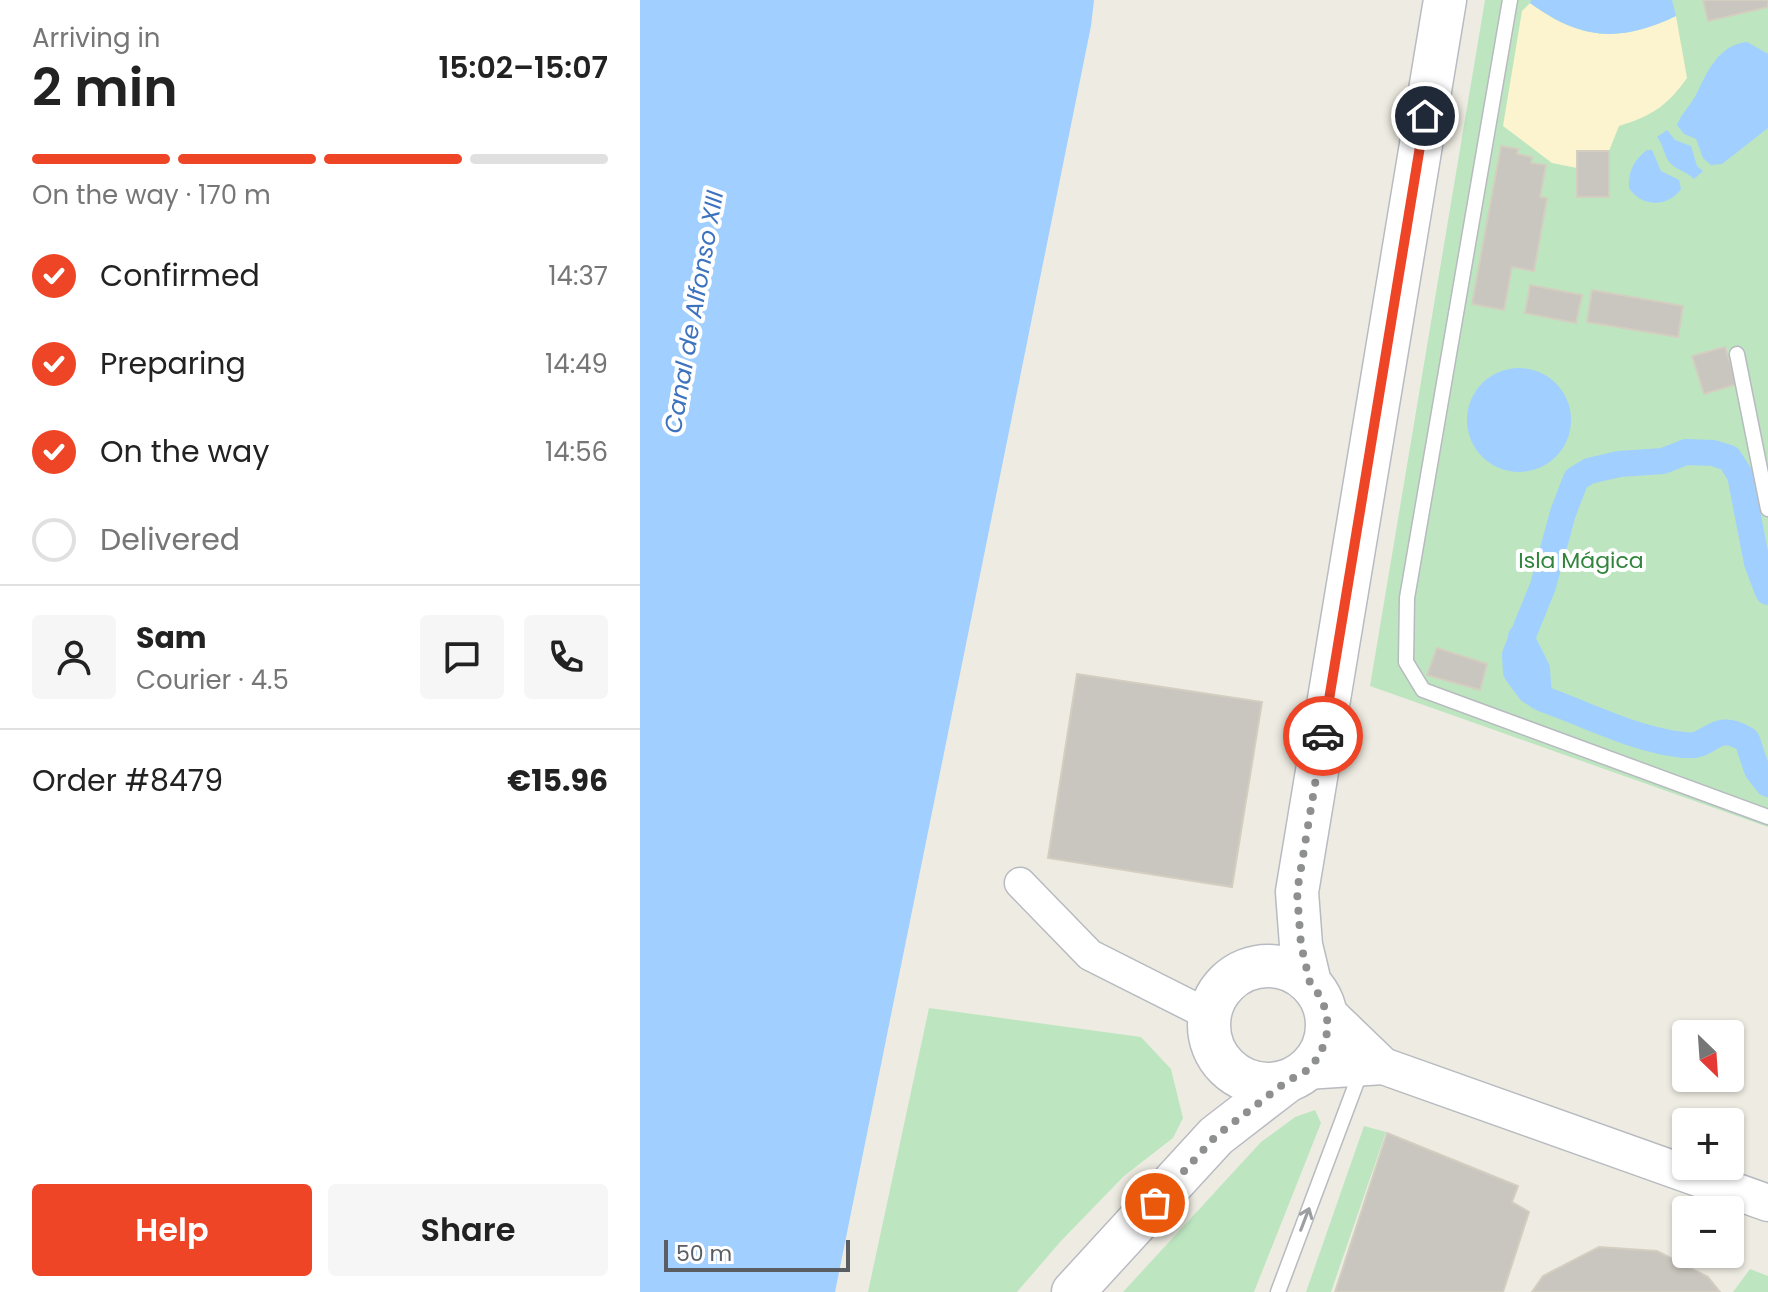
<!DOCTYPE html>
<html lang="en">
<head>
<meta charset="utf-8">
<style>
  :root { --surface:#fff; --page:#f6f6f6; --text:#222; --muted:#767676; --line:#e0e0e0; --accent:#ef4527 }
  body { margin:0; font-family:Poppins,sans-serif; background:var(--page); color:var(--text); height:100vh; display:flex; flex-direction:column; font-size:30px; white-space:nowrap }
  * { box-sizing:border-box; margin:0 }
  p { font-size:26px; color:var(--muted) }
  .icon { flex:none; width:44px; height:44px; fill:none; stroke:currentColor; stroke-width:2; stroke-linecap:round; stroke-linejoin:round }
  .map { position:relative; flex:1; overflow:hidden }
  .drawer { display:flex; flex-direction:column; background:var(--surface); width:640px }
  .drawer>* { flex:none }
  .needle { width:52px; rotate:155deg }
  .tools { position:absolute; left:1032px; top:1020px; display:grid; gap:16px }
  .tools a { display:grid; place-items:center; width:72px; height:72px; border-radius:8px; background:var(--surface); box-shadow:0 2px 6px #0004; font-size:40px }
  .scale { position:absolute; left:24px; bottom:20px; width:186px; box-sizing:border-box; padding-left:8px; border:4px solid #5a5e63; border-top:0; font-size:22px; line-height:28px; white-space:nowrap; color:#5a5e63; -webkit-text-stroke:6px #fff; paint-order:stroke }
  .pin { position:absolute; display:grid; place-items:center; width:68px; height:68px; color:#fff; margin:-34px; border:4px solid #fff; border-radius:50%; box-shadow:0 2px 8px #0007 }
  .courier { position:absolute; display:grid; place-items:center; width:80px; height:80px; margin:-40px; border:6px solid #ef4527; border-radius:50%; background:#fff; color:#222; box-shadow:0 2px 10px #0007 }
  .headline em { font-style:normal; font-weight:600 }
  .headline div { display:flex; flex-direction:column-reverse }
  .headline { display:flex; align-items:center; justify-content:space-between; height:136px; padding:0 32px }
  h1 { font-size:52px; font-weight:600; line-height:60px }
  .bar { display:grid; grid-template-columns:repeat(4,1fr); gap:12px 8px; align-content:center; height:96px; padding:0 32px }
  .bar i { height:10px; border-radius:6px; background:var(--line) }
  .bar .active { background:var(--accent) }
  .bar p { grid-column:span 4 }
  .line { display:flex; align-items:center; gap:20px; padding:0 32px; border-top:2px solid var(--line) }
  .line div { flex:1 }
  .round { display:grid; place-items:center; flex:none; width:84px; height:84px; border-radius:8px; background:var(--page) }
  ol { padding:0 32px; list-style:none }
  li { display:flex; align-items:center; gap:24px; height:88px }
  li p { margin-inline-start:auto }
  li .icon { padding:8px; border-radius:50%; background:var(--accent); color:#fff; stroke-width:4 }
  li:last-child { color:var(--muted) }
  li i { width:44px; height:44px; border:4px solid var(--line); border-radius:50% }
  .button { display:flex; gap:16px; margin-top:auto; padding:16px 32px }
  .button a { flex:1; height:92px; border-radius:8px; background:var(--accent); color:#fff; font-size:32px; font-weight:600; line-height:92px; text-align:center }
  .button a+a { background:var(--page); color:var(--text) }
  main { display:flex; flex:1; min-height:0 }
  .map>svg:first-child { display:block }
  .green { fill:#bde6c0 }
  .sand { fill:#fbf4cf }
  .water { fill:#a1cfff }
  .lines { fill:none; stroke-linecap:round; stroke-linejoin:round }
  .canal { stroke:#a1cfff; stroke-width:26 }
  .building { fill:#c9c6bf; stroke:#d3cec0; stroke-width:2 }
  .service-casing { stroke:#b7babf; stroke-width:17 }
  .minor-casing { stroke:#b7babf; stroke-width:33 }
  .tertiary-casing { stroke:#b7babf; stroke-width:39 }
  .secondary-casing { stroke:#b8bbc1; stroke-width:45 }
  .service { stroke:#fff; stroke-width:14 }
  .minor { stroke:#fff; stroke-width:30 }
  .tertiary { stroke:#fff; stroke-width:36 }
  .secondary { stroke:#fff; stroke-width:42 }
  .oneway { stroke:#9c9ea1 }
  .done { stroke:#8e908f; stroke-width:8; stroke-dasharray:0 14.4 }
  .route { stroke:#ef4527; stroke-width:10 }
  .labels { text-anchor:middle; stroke-width:8; stroke-linejoin:round; paint-order:stroke }
  .park-label { font-size:22px; fill:#31843b; stroke:#fff }
  .water-label { font-size:24px; font-style:italic; fill:#3d72be; stroke:#fff }
</style>
</head>
<body>
<main>
<section class="drawer">
<div class="headline"><div><h1>2 min</h1><p>Arriving in</p></div><em>15:02–15:07</em></div>
<div class="bar"><i class="active"></i><i class="active"></i><i class="active"></i><i></i><p>On the way · 170 m</p></div>
<ol>
<li><svg class="icon" aria-label="check" viewBox="0 0 24 24"><path d="M5 12l5 5 9-10"/></svg>Confirmed<p>14:37</p></li>
<li><svg class="icon" aria-label="check" viewBox="0 0 24 24"><path d="M5 12l5 5 9-10"/></svg>Preparing<p>14:49</p></li>
<li><svg class="icon" aria-label="check" viewBox="0 0 24 24"><path d="M5 12l5 5 9-10"/></svg>On the way<p>14:56</p></li>
<li><i></i>Delivered</li>
</ol>
<div class="line" style="height:144px"><a class="round"><svg class="icon" aria-label="person" viewBox="0 0 24 24"><circle cx="12" cy="8" r="4"/><path d="M4 21q1-7 8-7t8 7"/></svg></a><div><b>Sam</b><p>Courier · 4.5</p></div><a class="round"><svg class="icon" aria-label="chat" viewBox="0 0 24 24"><path d="M4 5h16v11H9l-5 4z"/></svg></a><a class="round"><svg class="icon" aria-label="phone" viewBox="0 0 24 24"><path d="M5 4h4l2 5-3 2q2 4 5 5l2-3 5 2v4C11 20 4 13 5 4z"/></svg></a></div>
<div class="line" style="height:104px"><div>Order #8479</div><b>€15.96</b></div>
<div class="button"><a>Help</a><a>Share</a></div>
</section>
<div class="map">
<svg width="1128" height="1292" viewBox="0 0 1128 1292">
  <rect width="100%" height="100%" fill="#eeece2"/>
  <path class="green" d="M 845,0 L 1128,0 L 1128,827 L 730,686 Z
    M 289,1008 L 501,1037 L 531,1069 L 543,1118 L 533,1138 L 484,1176 L 421,1241 L 377,1292 L 228,1292 Z
    M 675,1110 L 681,1123 L 614,1292 L 483,1292 L 621,1142 L 655,1117 Z
    M 724,1126 L 746,1132 L 691,1292 L 666,1292 Z
    M 1110,1269 L 1128,1276 L 1128,1292 L 1093,1292 Z"/>
  <path class="sand" d="M 890,3 C 940,40 980,43 1036,16 L 1047,78 C 1027,106 1012,116 979,126 L 969,151 L 937,151 L 937,168 L 912,163 L 863,126 L 882,11 Z"/>
  <path class="water" d="M 0,0 L 454,0 L 451,26 L 195,1292 L 0,1292 Z
    M 891,0 L 1032,0 L 1036,16 C 980,43 941,40 890,3 Z
    M 1107,42 L 1128,54 L 1128,128 L 1082,164 L 1071,165 L 1063,158 L 1056,139 L 1044,134 L 1037,125 C 1043,111 1051,105 1057,93 C 1068,70 1079,45 1107,42 Z
    M 1027,130 L 1035,140 L 1051,146 L 1057,166 L 1063,171 L 1054,179 C 1047,172 1037,170 1030,163 C 1023,155 1024,145 1017,137 Z
    M 1007,150 L 1012,150 L 1021,171 L 1039,180 L 1041,189 C 1028,208 1001,207 989,188 C 988,171 994,160 1007,150 Z
    M827 420a52 52 0 1 1 104 0a52 52 0 1 1-104 0Z"/>
  <g class="lines">
    <path class="canal" d="M 1128,592 L 1117,563 L 1100,475 L 1089,458 L 1073,453 L 1046,452 L 1023,461 L 979,464 L 949,471 L 936,479 L 923,513 L 903,586 L 875,655 L 876,672 L 890,691 L 903,699 C 949,715 995,740 1044,745 C 1072,749 1073,719 1107,740 L 1117,770 L 1128,784
      M 881,637 L 897,669 L 899,697"/>
  </g>
  <path class="building" d="M 1063,0 L 1128,0 L 1128,7 L 1068,21 Z
    M 861,146 L 878,149 L 877,154 L 892,157 L 891,163 L 906,165 L 900,197 L 907,198 L 894,271 L 872,267 L 864,310 L 832,304 Z
    M 937,151 L 969,151 L 969,197 L 937,197 Z
    M 890,285 L 942,295 L 936,323 L 885,313 Z
    M 952,290 L 1043,306 L 1038,337 L 947,322 Z
    M 1085,347 L 1097,384 L 1064,394 L 1052,356 Z
    M 797,648 L 847,664 L 840,690 L 787,675 Z
    M 437,674 L 622,702 L 592,887 L 408,858 Z
    M 747,1133 L 878,1186 L 872,1202 L 889,1212 L 863,1292 L 695,1292 Z
    M 959,1247 L 1017,1251 L 1068,1277 L 1080,1292 L 892,1292 L 903,1276 Z"/>
  <g class="lines">
    <g class="service-casing">
      <path id="service" d="M 870,0 L 767,598 L 766,662 L 783,690 L 1128,817
        M 1097,354 L 1128,509
        M 638,1292 L 722,1068"/>
    </g>
    <g class="minor-casing">
      <path id="minor" d="M 380,883 L 450,955 L 569,1015"/>
    </g>
    <g class="tertiary-casing">
      <path id="tertiary" d="M 686,1011 L 743,1066 L 1128,1203
        M 666,1071 L 743,1066"/>
    </g>
    <g class="secondary-casing">
      <path id="secondary" d="M569 1025a59 59 0 1 1 118 0a59 59 0 1 1-118 0Z
        M 670,983 L 661,945 L 657,892 L 805,0
        M 433,1292 L 576,1136 L 646,1082"/>
    </g>
    <use href="#service" class="service"/>
    <use href="#minor" class="minor"/>
    <use href="#tertiary" class="tertiary"/>
    <use href="#secondary" class="secondary"/>
  </g>
  <defs><path id="oneway-shaft" d="M-6 0H5M1.5-3L5.5 0L1.5 3" fill="none" stroke-width="1.6" stroke-linecap="round" stroke-linejoin="round" transform="scale(2)"/></defs>
  <use class="oneway" href="#oneway-shaft" transform="translate(665 1219) rotate(-69)"/>
  <g class="lines">
    <path class="done" d="M 515,1203 L 576,1136 L 646,1082 L 666,1071 L 677,1059 L 685,1043 L 688,1027 L 686,1011 L 680,996 L 670,983 L 661,945 L 657,892 L 683,736"/>
    <path class="route" d="M 683,736 L 785,116"/>
  </g>
  <g class="labels">
    <g class="park-label">
      <text x="941" y="568">Isla Mágica</text>
    </g>
    <g class="water-label">
      <text transform="translate(54 312) rotate(-80)" y="8">Canal de Alfonso XIII</text>
    </g>
  </g>
</svg>
<div class="tools">
<a><svg class="needle" viewBox="-14 -14 28 28"><path d="M0-13l5 13h-10z" fill="#e53935"/><path d="M0 13l5-13h-10z" fill="#767676"/></svg></a>
<a>+</a>
<a>−</a>
</div>
<div class="scale">50 m</div>
<div class="pin" style="left:515px;top:1203px;background:#ea580c"><svg class="icon" aria-label="bag" viewBox="0 0 24 24"><path d="M5 8h14l-1 12H6zM9 8a3 3 0 0 1 6 0"/></svg></div>
<div class="pin" style="left:785px;top:116px;background:#1f2937"><svg class="icon" aria-label="home" viewBox="0 0 24 24"><path d="M3 11l9-7 9 7M6 9v11h12V9"/></svg></div>
<div class="courier" style="left:683px;top:736px"><svg class="icon" aria-label="car" viewBox="0 0 24 24"><path d="M5 17H2v-5l4-1 3-4h7l3 4 3 1v5h-3M9 17h6M6 11h13"/><circle cx="7" cy="17" r="2"/><circle cx="17" cy="17" r="2"/></svg></div>
</div>
</main>
</body>
</html>
